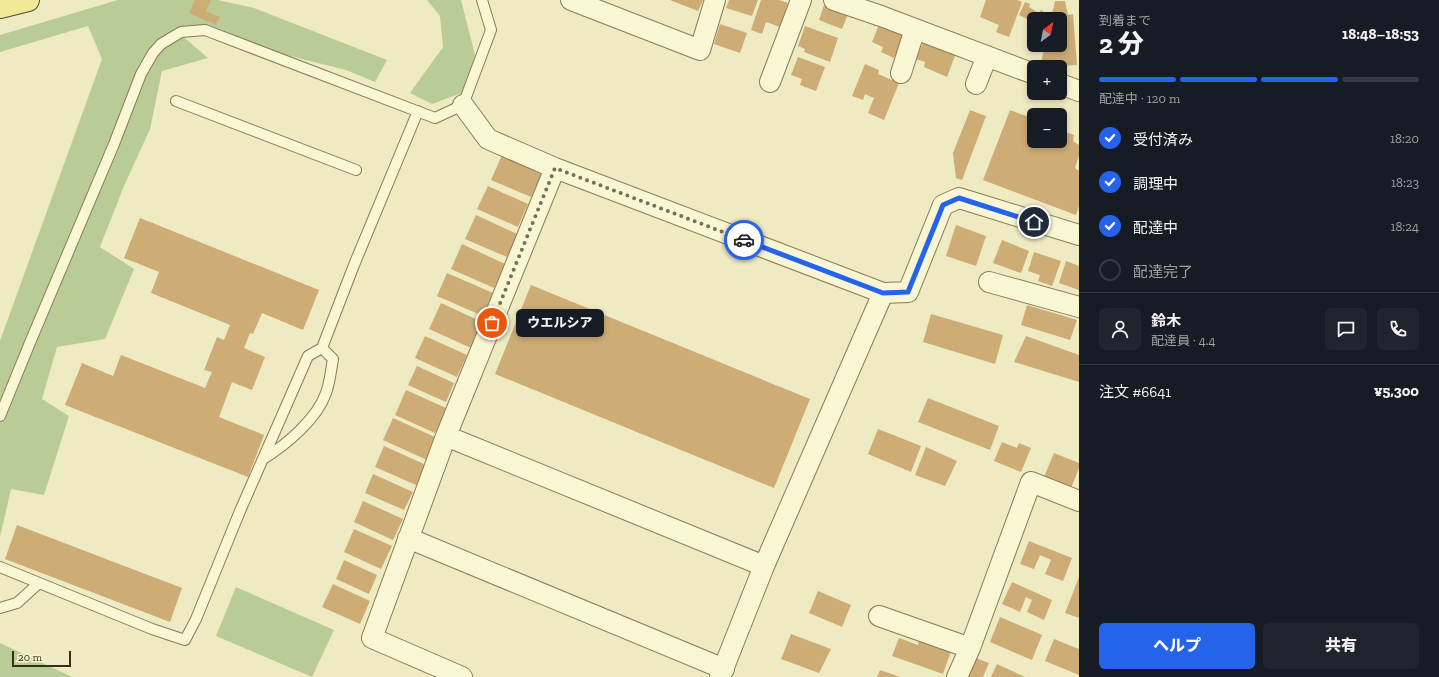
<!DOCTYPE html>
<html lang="ja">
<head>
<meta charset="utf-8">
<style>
  :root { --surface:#171b24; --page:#20242c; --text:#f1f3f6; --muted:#9ea1a6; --line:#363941; --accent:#2563eb }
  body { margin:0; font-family:"Zilla Slab","Noto Sans JP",serif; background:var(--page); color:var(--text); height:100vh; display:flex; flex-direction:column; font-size:15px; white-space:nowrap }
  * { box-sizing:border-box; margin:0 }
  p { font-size:13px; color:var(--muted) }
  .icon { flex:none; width:22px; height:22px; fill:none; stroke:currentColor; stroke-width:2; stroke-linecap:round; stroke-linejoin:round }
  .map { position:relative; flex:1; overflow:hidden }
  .panel { display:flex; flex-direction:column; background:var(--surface); width:360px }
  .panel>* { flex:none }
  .needle { width:26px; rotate:32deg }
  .tools { position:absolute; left:1027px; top:12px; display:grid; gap:8px }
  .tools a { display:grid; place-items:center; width:40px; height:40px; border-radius:6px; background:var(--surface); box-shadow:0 2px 6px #0003; font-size:20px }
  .scale { position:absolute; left:12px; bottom:10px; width:59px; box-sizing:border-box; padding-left:4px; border:2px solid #372f1d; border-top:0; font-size:11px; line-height:14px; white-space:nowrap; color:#372f1d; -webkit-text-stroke:3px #f6f3d1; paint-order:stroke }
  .pin { position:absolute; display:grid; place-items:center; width:34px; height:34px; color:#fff; margin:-17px; border:2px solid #fff; border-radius:50%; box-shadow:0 1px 4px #0007 }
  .courier { position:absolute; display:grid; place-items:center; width:40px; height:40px; margin:-20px; border:3px solid #2563eb; border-radius:50%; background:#fff; color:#222; box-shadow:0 1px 5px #0007 }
  .bubble { position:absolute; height:28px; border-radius:6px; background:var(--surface); box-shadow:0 2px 6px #0003; font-size:13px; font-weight:800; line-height:28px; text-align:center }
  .overview em { font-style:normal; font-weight:800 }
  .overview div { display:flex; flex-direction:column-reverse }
  .overview { display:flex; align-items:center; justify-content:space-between; height:68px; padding:0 20px }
  h1 { font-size:26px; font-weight:800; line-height:30px }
  .bar { display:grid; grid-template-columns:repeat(4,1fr); gap:6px 4px; align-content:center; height:48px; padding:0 20px }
  .bar i { height:5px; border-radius:3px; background:var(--line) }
  .bar .on { background:var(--accent) }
  .bar p { grid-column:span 4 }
  .line { display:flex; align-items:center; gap:10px; padding:0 20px; border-top:1px solid var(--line) }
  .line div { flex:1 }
  .round { display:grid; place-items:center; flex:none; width:42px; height:42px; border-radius:6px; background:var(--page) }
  ol { padding:0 20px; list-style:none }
  li { display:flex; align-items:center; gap:12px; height:44px }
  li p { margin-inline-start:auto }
  li .icon { padding:4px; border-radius:50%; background:var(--accent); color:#fff; stroke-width:4 }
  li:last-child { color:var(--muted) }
  li i { width:22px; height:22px; border:2px solid var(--line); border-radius:50% }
  .action { display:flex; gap:8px; margin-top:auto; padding:8px 20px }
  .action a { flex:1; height:46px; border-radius:6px; background:var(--accent); color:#fff; font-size:16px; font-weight:800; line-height:46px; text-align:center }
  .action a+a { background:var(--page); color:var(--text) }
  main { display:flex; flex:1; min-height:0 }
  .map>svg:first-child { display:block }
  .green { fill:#bacc95 }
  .building { fill:#cdac76 }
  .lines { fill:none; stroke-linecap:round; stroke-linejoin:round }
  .service-casing { stroke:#887b58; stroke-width:12 }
  .minor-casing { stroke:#887b58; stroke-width:22 }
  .primary-casing { stroke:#55482d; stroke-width:24 }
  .service { stroke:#f9f6d4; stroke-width:10 }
  .minor { stroke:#f9f6d4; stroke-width:20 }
  .primary { stroke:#f2e998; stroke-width:22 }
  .done { stroke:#777056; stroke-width:4; stroke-dasharray:0 7.2 }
  .route { stroke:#2563eb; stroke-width:5 }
</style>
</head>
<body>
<main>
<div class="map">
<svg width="1079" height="677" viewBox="0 0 1079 677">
  <rect width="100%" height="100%" fill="#eeeac1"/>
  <path class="green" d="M 118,0 L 218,0 L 254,8 L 387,60 L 375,82 L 346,70 L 234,42 L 200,31 L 173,28 L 208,58 L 162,71 L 150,129 L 124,186 L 100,247 L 134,269 L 105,339 L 57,347 L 42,399 L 69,416 L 44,495 L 11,489 L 0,537 L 0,341 L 102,59 L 88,26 L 0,52 L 0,35 Z
    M 427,0 L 461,0 L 475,55 L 464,92 L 432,104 L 410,93 L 443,47 L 440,16 Z
    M 236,587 L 334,630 L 312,677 L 216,636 Z
    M 0,643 L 68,675 L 73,677 L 0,677 Z"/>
  <path class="building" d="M 195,0 L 211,0 L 206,11 L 220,17 L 216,25 L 189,13 Z
    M 670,0 L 703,0 L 698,11 Z
    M 729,0 L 758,0 L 752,16 L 726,8 Z
    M 761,0 L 779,0 L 788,3 L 780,27 L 766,22 L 762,34 L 751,30 Z
    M 986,0 L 1017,0 L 1022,2 L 1009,37 L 996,32 L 999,25 L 980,17 Z
    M 1055,1 L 1065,1 L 1068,15 L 1073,14 L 1077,65 L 1040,67 L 1045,45 L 1060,45 L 1060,19 L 1051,19 Z
    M 1025,2 L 1030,4 L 1029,7 L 1037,12 L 1031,21 L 1019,15 Z
    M 824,5 L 848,14 L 842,29 L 819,20 Z
    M 1041,10 L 1050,16 L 1048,19 L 1036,19 Z
    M 720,24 L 747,33 L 740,53 L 714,44 Z
    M 879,25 L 904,36 L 894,58 L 881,52 L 883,47 L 872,42 Z
    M 805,26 L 838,38 L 830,62 L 804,52 L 805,49 L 798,46 Z
    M 924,40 L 956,53 L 947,77 L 924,67 L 925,62 L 916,59 Z
    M 798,57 L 825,67 L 816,91 L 800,85 L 802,79 L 791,75 Z
    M 865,64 L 879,70 L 878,74 L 899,83 L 884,120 L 868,113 L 874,98 L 865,94 L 863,100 L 852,96 Z
    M 970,110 L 986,116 L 962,180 L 956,178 L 953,153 Z
    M 1010,110 L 1034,119 L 1034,141 L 1060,141 L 1060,130 L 1074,135 L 1073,141 L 1079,145 L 1079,156 L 1075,168 L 1079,171 L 1079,206 L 1076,215 L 983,180 Z
    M 502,155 L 542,173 L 531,197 L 491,180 Z
    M 488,186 L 528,204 L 518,227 L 477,209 Z
    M 476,215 L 517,234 L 507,257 L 465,239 Z
    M 140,218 L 319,290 L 303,330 L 262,313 L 253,334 L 250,333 L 244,348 L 265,357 L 252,390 L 232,382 L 219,417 L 264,435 L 248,477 L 65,405 L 82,363 L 113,376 L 121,355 L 205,388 L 212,372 L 204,370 L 217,337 L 224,340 L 230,325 L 151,293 L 159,272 L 124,258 Z
    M 956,225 L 986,236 L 976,266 L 946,256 Z
    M 1002,240 L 1029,251 L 1021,273 L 993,263 Z
    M 462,244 L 505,264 L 494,288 L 451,269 Z
    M 1034,252 L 1061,261 L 1052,286 L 1038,281 L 1040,275 L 1028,271 Z
    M 1066,261 L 1079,266 L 1079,290 L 1059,283 Z
    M 447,273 L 493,293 L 483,316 L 437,296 Z
    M 531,285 L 810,399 L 774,488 L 495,374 Z
    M 441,303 L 482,322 L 471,348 L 429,329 Z
    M 1027,305 L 1077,320 L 1070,340 L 1021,325 Z
    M 931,314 L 1003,335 L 995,364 L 923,342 Z
    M 425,336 L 467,355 L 457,377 L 415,358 Z
    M 1026,336 L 1079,355 L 1079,382 L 1014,362 Z
    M 417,366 L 454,383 L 446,402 L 408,385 Z
    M 406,390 L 446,408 L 435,433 L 395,415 Z
    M 928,398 L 999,426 L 990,450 L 918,422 Z
    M 393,418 L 437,438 L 427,460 L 383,440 Z
    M 878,429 L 921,446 L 911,472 L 868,454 Z
    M 1002,442 L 1017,448 L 1019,443 L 1031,448 L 1021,472 L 994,461 Z
    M 384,446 L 426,465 L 416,485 L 375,467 Z
    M 926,447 L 957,461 L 945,486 L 915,475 Z
    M 1054,453 L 1079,463 L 1079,468 L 1071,488 L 1044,477 Z
    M 373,474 L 413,492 L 404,510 L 365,493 Z
    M 363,501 L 403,519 L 393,540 L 354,522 Z
    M 17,525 L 182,588 L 170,622 L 5,559 Z
    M 354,529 L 392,546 L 381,569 L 344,552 Z
    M 1029,541 L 1072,558 L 1063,581 L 1045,574 L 1051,560 L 1040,555 L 1034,569 L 1020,564 Z
    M 344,560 L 377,575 L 369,594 L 336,579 Z
    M 1079,577 L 1079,618 L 1065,613 Z
    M 1012,582 L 1052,600 L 1044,620 L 1027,612 L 1032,600 L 1026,597 L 1020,612 L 1002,604 Z
    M 333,584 L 370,601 L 360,624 L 322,607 Z
    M 818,591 L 851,605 L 842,627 L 809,613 Z
    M 1000,617 L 1042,635 L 1032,660 L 990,642 Z
    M 791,634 L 831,649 L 819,673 L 781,659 Z
    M 899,638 L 918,645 L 919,640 L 951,651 L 943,674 L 892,656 Z
    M 1054,639 L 1079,649 L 1079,675 L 1045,661 Z
    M 973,657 L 989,663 L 983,677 L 965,677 Z
    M 997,664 L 1025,677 L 991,677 Z
    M 880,670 L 900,677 L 877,677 Z"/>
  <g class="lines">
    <g class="service-casing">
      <path id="service" d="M 176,101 L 356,170
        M 0,416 L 29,345 L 114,144 L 141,74 L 153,53 L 161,44 L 181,32 L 205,30 L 435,118 L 463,105 L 491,30 L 482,0
        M 263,459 C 286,445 317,419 326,393 C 330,382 331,370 333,359 L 322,348
        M 0,567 L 152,629 L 185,640 L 196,619 L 240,511 L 308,356 L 322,348 L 354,265 L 418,111
        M 0,608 L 17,603 L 39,583"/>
    </g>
    <g class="minor-casing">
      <path id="minor" d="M 571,0 L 700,50 L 715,0
        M 834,0 L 881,16 L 1034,74
        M 901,73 L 915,29
        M 770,82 L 801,0
        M 976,84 L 987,56
        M 1060,84 L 1079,91
        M 463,105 L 488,139 L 555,168 L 883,293 L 764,566 L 720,677
        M 989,282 L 1079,307
        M 883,293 L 908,292 L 943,205 L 959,198 L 1079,235
        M 446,436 L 764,566
        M 408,538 L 724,669
        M 879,616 L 970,648
        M 462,677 L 372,638 L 446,436 L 555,168
        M 957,677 L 970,648 L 1031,482 L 1079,501"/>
    </g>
    <g class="primary-casing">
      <path id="primary" d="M 0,7 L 28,0"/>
    </g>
    <use href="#service" class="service"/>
    <use href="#minor" class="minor"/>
    <use href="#primary" class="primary"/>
  </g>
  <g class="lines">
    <path class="done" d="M 492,323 L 555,168 L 744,240"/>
    <path class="route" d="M 744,240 L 883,293 L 908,292 L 943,205 L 959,198 L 1034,222"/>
  </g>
</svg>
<div class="tools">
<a><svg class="needle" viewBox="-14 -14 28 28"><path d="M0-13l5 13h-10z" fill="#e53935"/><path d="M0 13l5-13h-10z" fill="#9ea1a6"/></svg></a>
<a>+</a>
<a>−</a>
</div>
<div class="scale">20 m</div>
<div class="pin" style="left:492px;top:323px;background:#ea580c"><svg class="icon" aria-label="bag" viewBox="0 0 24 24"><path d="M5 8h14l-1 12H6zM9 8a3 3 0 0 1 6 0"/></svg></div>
<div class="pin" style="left:1034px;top:222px;background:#1f2937"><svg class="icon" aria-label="home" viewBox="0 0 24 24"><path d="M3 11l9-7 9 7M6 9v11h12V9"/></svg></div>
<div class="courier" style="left:744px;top:240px"><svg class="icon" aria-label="car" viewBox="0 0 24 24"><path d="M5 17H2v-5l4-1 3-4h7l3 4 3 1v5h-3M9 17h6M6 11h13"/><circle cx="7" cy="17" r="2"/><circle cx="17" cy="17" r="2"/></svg></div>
<div class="bubble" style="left:516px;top:309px;width:88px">ウエルシア</div>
</div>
<section class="panel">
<div class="overview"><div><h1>2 分</h1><p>到着まで</p></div><em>18:48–18:53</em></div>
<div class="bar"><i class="on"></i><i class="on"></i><i class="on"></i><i></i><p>配達中 · 120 m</p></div>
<ol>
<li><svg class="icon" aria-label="check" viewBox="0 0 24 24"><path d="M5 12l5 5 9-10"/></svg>受付済み<p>18:20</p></li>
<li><svg class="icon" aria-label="check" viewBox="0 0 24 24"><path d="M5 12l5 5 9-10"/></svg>調理中<p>18:23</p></li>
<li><svg class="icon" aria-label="check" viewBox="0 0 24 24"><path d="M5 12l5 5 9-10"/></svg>配達中<p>18:24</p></li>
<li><i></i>配達完了</li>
</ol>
<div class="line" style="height:72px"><a class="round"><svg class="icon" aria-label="person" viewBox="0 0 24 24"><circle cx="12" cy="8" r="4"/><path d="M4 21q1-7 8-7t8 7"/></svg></a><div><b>鈴木</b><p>配達員 · 4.4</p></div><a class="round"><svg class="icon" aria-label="chat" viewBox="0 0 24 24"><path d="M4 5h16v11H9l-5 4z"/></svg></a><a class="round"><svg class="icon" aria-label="phone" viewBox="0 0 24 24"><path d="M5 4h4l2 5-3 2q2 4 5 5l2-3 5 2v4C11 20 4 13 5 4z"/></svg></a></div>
<div class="line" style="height:52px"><div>注文 #6641</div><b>¥5,300</b></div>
<div class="action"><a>ヘルプ</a><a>共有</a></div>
</section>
</main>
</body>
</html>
